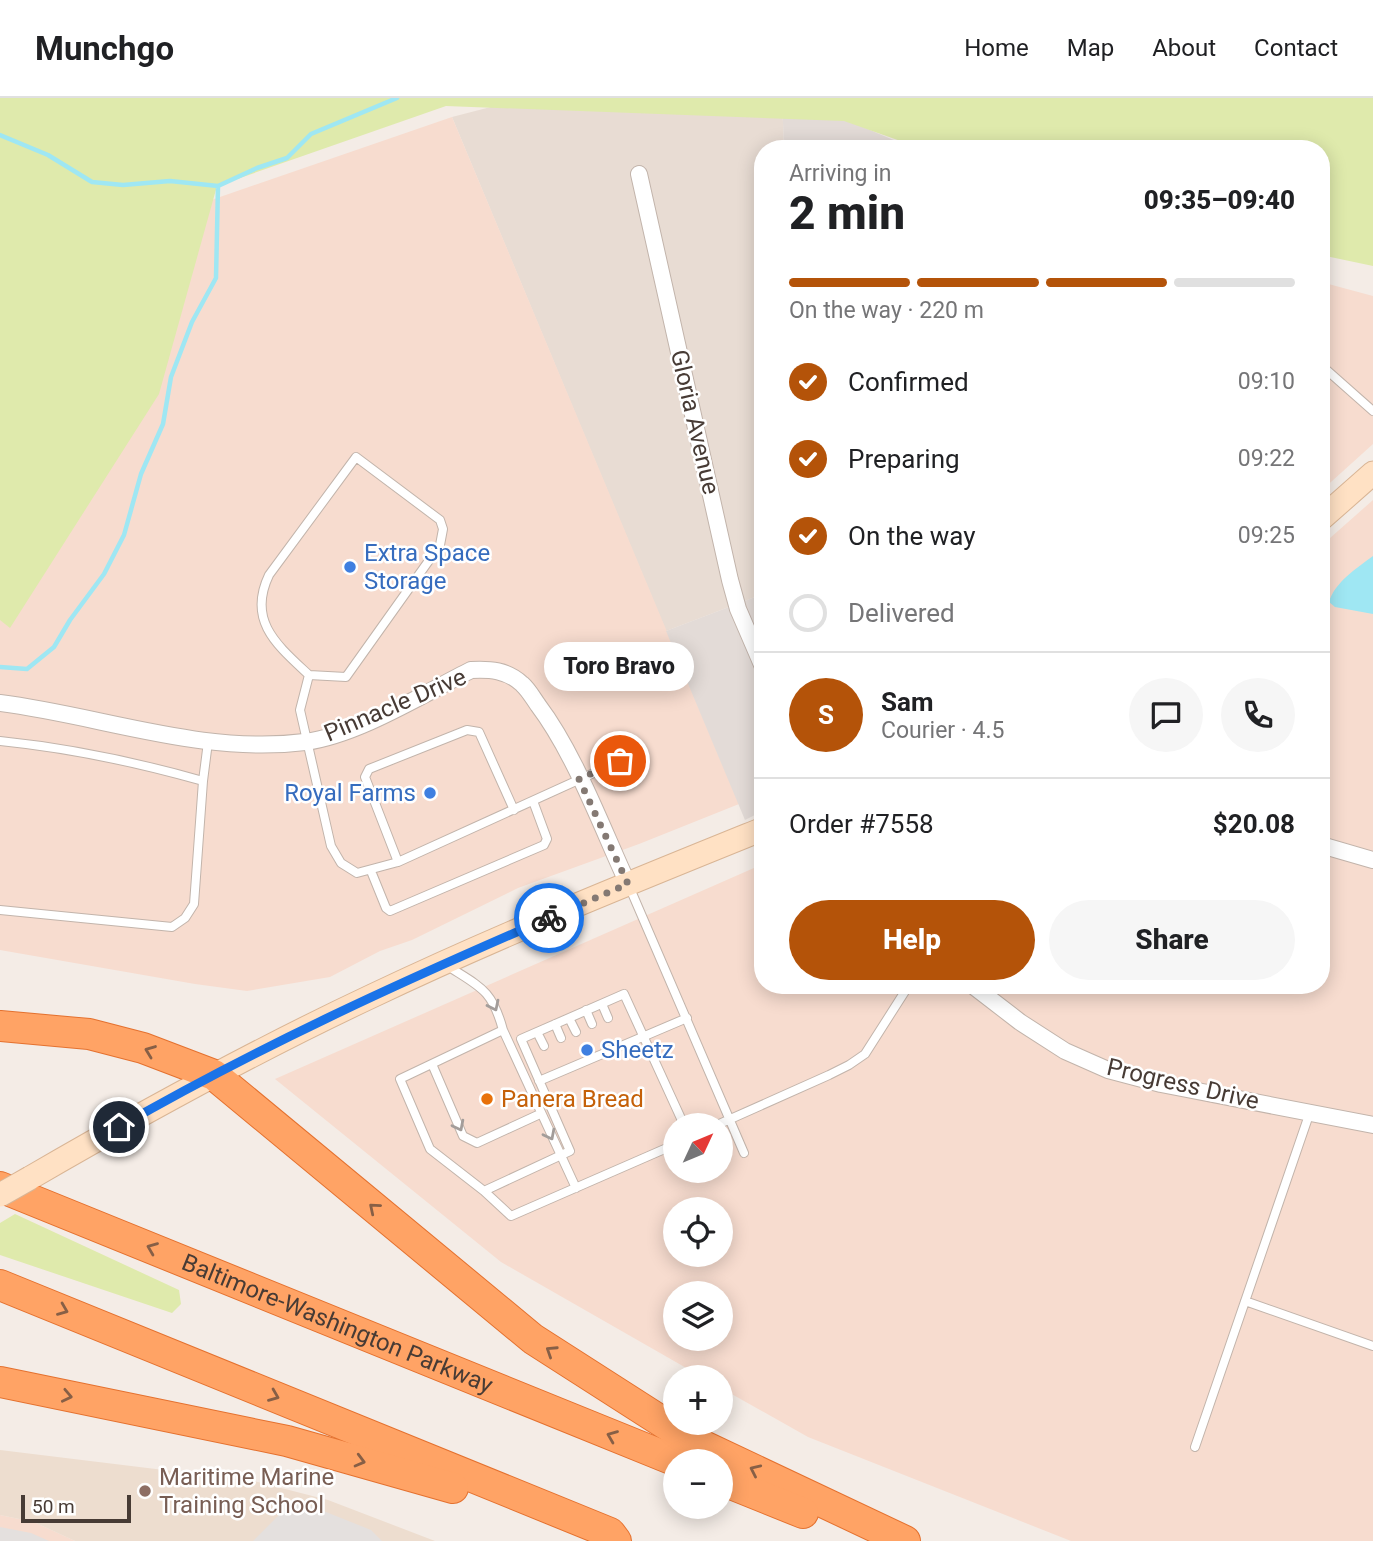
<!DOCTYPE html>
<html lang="en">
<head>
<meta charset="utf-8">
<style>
  :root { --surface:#fff; --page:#f6f6f6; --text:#202124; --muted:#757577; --line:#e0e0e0; --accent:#b45309 }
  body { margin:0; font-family:Roboto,sans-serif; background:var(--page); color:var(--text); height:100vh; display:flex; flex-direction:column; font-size:26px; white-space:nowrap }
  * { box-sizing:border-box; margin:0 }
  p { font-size:23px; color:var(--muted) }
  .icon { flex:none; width:38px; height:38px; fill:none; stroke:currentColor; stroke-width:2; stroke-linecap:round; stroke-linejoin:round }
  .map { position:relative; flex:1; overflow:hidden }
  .side { position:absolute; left:754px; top:42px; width:576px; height:854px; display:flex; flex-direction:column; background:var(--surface); border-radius:28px; box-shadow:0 4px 18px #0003 }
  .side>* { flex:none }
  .needle { width:46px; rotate:46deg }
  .controls { position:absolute; left:663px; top:1015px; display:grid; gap:14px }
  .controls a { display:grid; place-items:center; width:70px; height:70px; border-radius:50%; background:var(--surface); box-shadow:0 4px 18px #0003; font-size:35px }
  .scale { position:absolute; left:21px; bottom:18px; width:110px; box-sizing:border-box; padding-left:7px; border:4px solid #473b35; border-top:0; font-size:19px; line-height:24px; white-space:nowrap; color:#473b35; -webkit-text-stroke:5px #fff; paint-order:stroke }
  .pin { position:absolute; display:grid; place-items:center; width:60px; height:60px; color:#fff; margin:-30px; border:4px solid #fff; border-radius:50%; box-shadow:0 2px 7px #0007 }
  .courier { position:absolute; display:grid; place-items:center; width:70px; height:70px; margin:-35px; border:5px solid #1a73e8; border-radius:50%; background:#fff; color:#222; box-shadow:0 2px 9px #0007 }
  .bubble { position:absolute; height:49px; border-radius:24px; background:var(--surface); box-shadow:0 4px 18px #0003; font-size:23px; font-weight:800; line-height:49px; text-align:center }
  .overview em { font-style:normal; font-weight:800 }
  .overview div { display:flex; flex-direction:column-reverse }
  .overview { display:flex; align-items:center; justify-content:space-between; height:119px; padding:0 35px }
  h1 { font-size:46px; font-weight:800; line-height:52px }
  .bar { display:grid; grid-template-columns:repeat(4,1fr); gap:10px 7px; align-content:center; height:84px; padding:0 35px }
  .bar i { height:9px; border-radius:5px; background:var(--line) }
  .bar .current { background:var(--accent) }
  .bar p { grid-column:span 4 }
  .line { display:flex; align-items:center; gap:18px; padding:0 35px; border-top:2px solid var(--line) }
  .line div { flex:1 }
  .round { display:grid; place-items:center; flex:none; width:74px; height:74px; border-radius:37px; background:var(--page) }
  ol { padding:0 35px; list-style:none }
  li { display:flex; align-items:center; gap:21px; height:77px }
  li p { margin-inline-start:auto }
  li .icon { padding:7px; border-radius:50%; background:var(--accent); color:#fff; stroke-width:4 }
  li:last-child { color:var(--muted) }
  li i { width:38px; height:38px; border:4px solid var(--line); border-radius:50% }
  .cta { display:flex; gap:14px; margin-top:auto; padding:14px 35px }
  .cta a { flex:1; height:80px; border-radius:42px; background:var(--accent); color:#fff; font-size:28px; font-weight:800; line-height:80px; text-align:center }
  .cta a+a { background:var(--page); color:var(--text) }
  header { display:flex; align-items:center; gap:42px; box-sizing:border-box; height:98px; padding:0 35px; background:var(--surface); border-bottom:2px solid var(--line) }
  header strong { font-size:33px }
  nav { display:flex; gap:38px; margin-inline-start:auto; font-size:24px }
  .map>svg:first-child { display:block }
  .residential { fill:#e8dcd3 }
  .commercial { fill:#f7dccf; fill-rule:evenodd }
  .industrial { fill:#e3dbd7 }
  .education { fill:#edddcf }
  .green { fill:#dfeaac }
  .parking { fill:#e4e0de }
  .water { fill:#9fe7f3 }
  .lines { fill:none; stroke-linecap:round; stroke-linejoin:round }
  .stream { stroke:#9fe7f3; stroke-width:4.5 }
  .service-casing { stroke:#c2b4ab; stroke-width:10 }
  .minor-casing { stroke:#c2b4ab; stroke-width:18 }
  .secondary-casing { stroke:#d9b595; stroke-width:25 }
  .motorway-casing { stroke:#e4712f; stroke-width:32 }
  .service { stroke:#fff; stroke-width:8 }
  .minor { stroke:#fff; stroke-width:16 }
  .secondary { stroke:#ffe1c4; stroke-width:23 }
  .motorway { stroke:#ffa365; stroke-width:30 }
  .secondary-bridge-casing { stroke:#d9b595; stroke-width:25; stroke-linecap:butt }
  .secondary-bridge { stroke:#ffe1c4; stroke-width:23 }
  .oneway { stroke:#a39d9a }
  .oneway2 { stroke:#875f46 }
  .done { stroke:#847973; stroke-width:7; stroke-dasharray:0 12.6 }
  .route { stroke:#1a73e8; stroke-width:9 }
  .shop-dot { fill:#3f7fe0; stroke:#fff; stroke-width:2.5 }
  .food-dot { fill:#e8710a; stroke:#fff; stroke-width:2.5 }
  .education-dot { fill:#8d6e63; stroke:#fff; stroke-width:2.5 }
  .labels { text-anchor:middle; stroke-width:5; stroke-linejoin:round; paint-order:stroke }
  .street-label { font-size:24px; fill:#473b35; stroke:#fff }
  .shop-label { font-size:24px; fill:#366cbe; stroke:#fff; text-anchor:start }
  .food-label { font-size:24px; fill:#c56008; stroke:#fff; text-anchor:start }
  .education-label { font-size:24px; fill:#785e54; stroke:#fff; text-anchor:start }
</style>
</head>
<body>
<header>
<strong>Munchgo</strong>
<nav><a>Home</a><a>Map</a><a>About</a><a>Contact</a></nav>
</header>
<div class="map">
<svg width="1373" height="1443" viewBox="0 0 1373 1443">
  <rect width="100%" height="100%" fill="#f4ece6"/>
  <path class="residential" d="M 526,0 L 782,0 L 784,51 L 763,51 L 763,496 L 666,533 L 452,19 Z"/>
  <path class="commercial" d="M 452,19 L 739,706 L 639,746 L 518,790 L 412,842 L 380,853 L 330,879 L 247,893 L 195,886 L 0,852 L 0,507 L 194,108 Z
    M 1321,184 L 1373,198 L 1373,346 L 1321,393 Z
    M 1373,402 L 1373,1443 L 1071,1443 L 808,1339 L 721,1290 L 721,1279 L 702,1279 L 501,1164 L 275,981 L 763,766 L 763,887 L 1321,887 L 1321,448 ZM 676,1027 L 721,1027 L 721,1073 L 676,1073 ZM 676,1111 L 721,1111 L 721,1157 L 676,1157 ZM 676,1195 L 721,1195 L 721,1241 L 676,1241 Z
    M 0,1417 L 34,1424 L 75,1443 L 0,1443 Z"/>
  <path class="industrial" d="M 782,0 L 794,0 L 915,51 L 784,51 Z
    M 763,496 L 763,713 L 745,722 L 666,533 Z"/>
  <path class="education" d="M 0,1352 L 254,1383 L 328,1402 L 435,1443 L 75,1443 L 34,1424 L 0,1417 Z"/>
  <path class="green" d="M 0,0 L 1373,0 L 1373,168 L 1321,157 L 1321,51 L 923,51 L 844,23 L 446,8 L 217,88 L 159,296 L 10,530 L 0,522 Z
    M 15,1116 L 179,1192 L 181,1206 L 172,1215 L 0,1157 L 0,1125 Z"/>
  <path class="parking" d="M 301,1406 L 311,1408 L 371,1432 L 382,1443 L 253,1443 L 283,1413 Z
    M 0,1429 L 31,1435 L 49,1443 L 0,1443 Z"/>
  <path class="water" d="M 1373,458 L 1373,516 L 1335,509 L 1329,504 C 1335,484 1357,470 1373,458 Z"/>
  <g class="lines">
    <path class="stream" d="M 0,37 L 48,57 L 92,84 L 123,87 L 170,83 L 218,88 L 257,70 L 287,60 L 311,36 L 397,0
      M 0,569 L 27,571 L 54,549 L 70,522 L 104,476 L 124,437 L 141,376 L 163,326 L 171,279 L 192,224 L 216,180 L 218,88"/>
    <g class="service-casing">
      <path id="service" d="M 1321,267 L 1373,313
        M 309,577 L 346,579 L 440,447 L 443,431 L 440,422 L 356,359 L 269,477 C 247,523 277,547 309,577 L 300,612 L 331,748 L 341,765 L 357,775 L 398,764 L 620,663
        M 0,643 C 69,650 136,664 203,683 L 208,644
        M 398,764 L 365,679 L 369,671 L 467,632 L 479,634 L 514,712
        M 371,773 L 386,810 L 390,813 L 544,747 L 547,741 L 533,703
        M 629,788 L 744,1055
        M 0,812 L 172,829 L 185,820 L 194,806 L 203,683
        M 446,867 C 480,889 492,891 503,932 L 576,1090
        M 602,906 L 608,920
        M 586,912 L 592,926
        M 569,920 L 576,934
        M 555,926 L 561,940
        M 537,934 L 544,948
        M 432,966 L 463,1038 L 477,1045 L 540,1016
        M 539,983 L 687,920
        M 717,1027 L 829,977 L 849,967 L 865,956 L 909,887
        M 676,1046 L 511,1118 L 484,1093 L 570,1053 L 521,941 L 624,896 L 684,1027
        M 484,1093 L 430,1051 L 400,981 L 503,932
        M 1245,1203 L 1373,1248
        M 1195,1349 L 1310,1014"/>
    </g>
    <g class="minor-casing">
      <path id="minor" d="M 639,76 L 730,482 L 738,511 L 763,569
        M 0,605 C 102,618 202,657 305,644 C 358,637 423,596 471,572 C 490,571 507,572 522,586 C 528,591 533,600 538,607 C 575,656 602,730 628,786
        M 1321,747 L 1373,762
        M 972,887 L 1020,924 L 1065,953 L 1108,972 L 1161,986 L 1373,1027"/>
    </g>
    <g class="secondary-casing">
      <path id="secondary" d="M 1321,421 L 1373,375
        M 30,1080 C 142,1015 255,953 372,898 C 500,837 632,784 763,731"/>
    </g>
    <g class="motorway-casing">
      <g id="motorway">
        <path d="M 0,928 L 89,936 L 143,950 L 214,977 L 533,1241 L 689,1341 L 905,1443"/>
        <path id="s1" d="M 0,1089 L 676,1363"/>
        <path d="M 0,1187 L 610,1435 L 616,1443"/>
        <path d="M 0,1284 L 287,1343 L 453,1390"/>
        <path d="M 721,1382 L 803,1415"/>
      </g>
    </g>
    <use href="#service" class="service"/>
    <use href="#minor" class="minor"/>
    <use href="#secondary" class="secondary"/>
    <use href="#motorway" class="motorway"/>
    <g class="secondary-bridge-casing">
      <path id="secondary-bridge" d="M 0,1097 L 30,1080"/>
    </g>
    <use href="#secondary-bridge" class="secondary-bridge"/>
  </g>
  <defs><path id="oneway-chevron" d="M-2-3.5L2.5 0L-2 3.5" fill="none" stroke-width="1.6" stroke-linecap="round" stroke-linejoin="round" transform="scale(1.75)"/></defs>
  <g class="oneway">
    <use href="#oneway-chevron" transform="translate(494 908) rotate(64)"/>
    <use href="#oneway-chevron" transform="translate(459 1028) rotate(63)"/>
    <use href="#oneway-chevron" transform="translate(550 1037) rotate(63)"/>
  </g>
  <g class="oneway2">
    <use href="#oneway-chevron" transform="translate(150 953) rotate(-159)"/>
    <use href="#oneway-chevron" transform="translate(374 1110) rotate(-140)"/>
    <use href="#oneway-chevron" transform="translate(152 1150) rotate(-158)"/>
    <use href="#oneway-chevron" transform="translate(63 1212) rotate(22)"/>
    <use href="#oneway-chevron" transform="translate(551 1253) rotate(-147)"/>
    <use href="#oneway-chevron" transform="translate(67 1298) rotate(12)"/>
    <use href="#oneway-chevron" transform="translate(274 1298) rotate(22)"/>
    <use href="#oneway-chevron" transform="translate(612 1338) rotate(-158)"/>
    <use href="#oneway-chevron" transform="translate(360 1363) rotate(15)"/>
    <use href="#oneway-chevron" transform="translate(755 1372) rotate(-155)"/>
  </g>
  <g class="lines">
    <path class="done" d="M 549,820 L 628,786 L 579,681 L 620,663"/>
    <path class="route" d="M 119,1029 C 258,949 403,883 549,820"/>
  </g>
  <g class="shop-dot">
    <circle cx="350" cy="469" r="7"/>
    <circle cx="430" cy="695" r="7"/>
    <circle cx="587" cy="952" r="7"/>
  </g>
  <circle class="food-dot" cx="487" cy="1001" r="7"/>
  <circle class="education-dot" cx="145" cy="1393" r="7"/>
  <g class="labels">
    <g class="street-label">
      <text transform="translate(695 324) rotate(77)" y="8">Gloria Avenue</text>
      <text transform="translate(395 607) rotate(-23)" y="8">Pinnacle Drive</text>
      <text transform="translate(1183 986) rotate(13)" y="8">Progress Drive</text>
      <text dy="8" stroke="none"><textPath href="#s1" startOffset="364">Baltimore-Washington Parkway</textPath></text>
    </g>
    <g class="shop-label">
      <text x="364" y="463">Extra Space<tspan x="364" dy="28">Storage</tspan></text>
      <text x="416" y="703" text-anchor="end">Royal Farms</text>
      <text x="601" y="960">Sheetz</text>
    </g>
    <g class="food-label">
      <text x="501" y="1009">Panera Bread</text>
    </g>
    <g class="education-label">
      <text x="159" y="1387">Maritime Marine<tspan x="159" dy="28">Training School</tspan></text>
    </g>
  </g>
</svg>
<div class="controls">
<a><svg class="needle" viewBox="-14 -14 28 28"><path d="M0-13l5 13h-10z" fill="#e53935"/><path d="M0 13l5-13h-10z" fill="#757577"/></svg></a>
<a><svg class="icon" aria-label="locate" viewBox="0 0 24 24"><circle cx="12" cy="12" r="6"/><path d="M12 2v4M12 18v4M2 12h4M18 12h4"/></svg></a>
<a><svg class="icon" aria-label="layers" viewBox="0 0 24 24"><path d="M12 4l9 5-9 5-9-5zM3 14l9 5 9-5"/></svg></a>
<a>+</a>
<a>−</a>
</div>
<div class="scale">50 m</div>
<div class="pin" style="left:620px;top:663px;background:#ea580c"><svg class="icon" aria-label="bag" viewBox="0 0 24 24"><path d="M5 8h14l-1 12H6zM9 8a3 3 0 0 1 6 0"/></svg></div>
<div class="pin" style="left:119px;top:1029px;background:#1f2937"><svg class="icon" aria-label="home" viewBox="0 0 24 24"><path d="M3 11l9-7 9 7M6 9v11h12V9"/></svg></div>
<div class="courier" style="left:549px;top:820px"><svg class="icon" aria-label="bike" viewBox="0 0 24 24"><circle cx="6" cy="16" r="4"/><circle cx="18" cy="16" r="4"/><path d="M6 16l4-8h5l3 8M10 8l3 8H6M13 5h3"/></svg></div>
<div class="bubble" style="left:544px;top:544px;width:150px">Toro Bravo</div>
<section class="side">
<div class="overview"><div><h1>2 min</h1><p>Arriving in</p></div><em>09:35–09:40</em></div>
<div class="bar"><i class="current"></i><i class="current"></i><i class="current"></i><i></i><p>On the way · 220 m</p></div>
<ol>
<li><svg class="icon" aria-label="check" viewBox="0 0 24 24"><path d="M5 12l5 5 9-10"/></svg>Confirmed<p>09:10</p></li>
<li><svg class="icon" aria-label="check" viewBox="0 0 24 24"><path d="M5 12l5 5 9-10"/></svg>Preparing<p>09:22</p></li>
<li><svg class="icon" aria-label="check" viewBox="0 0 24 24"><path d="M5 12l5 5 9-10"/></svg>On the way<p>09:25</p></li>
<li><i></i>Delivered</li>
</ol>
<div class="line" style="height:126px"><b class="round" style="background:var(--accent);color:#fff">S</b><div><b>Sam</b><p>Courier · 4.5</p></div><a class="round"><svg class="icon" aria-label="chat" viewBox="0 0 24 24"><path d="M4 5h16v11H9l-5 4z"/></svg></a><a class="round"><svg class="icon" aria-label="phone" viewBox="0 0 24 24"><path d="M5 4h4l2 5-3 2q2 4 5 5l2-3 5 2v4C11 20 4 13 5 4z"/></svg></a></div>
<div class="line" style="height:91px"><div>Order #7558</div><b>$20.08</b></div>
<div class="cta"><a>Help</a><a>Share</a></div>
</section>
</div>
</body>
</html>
